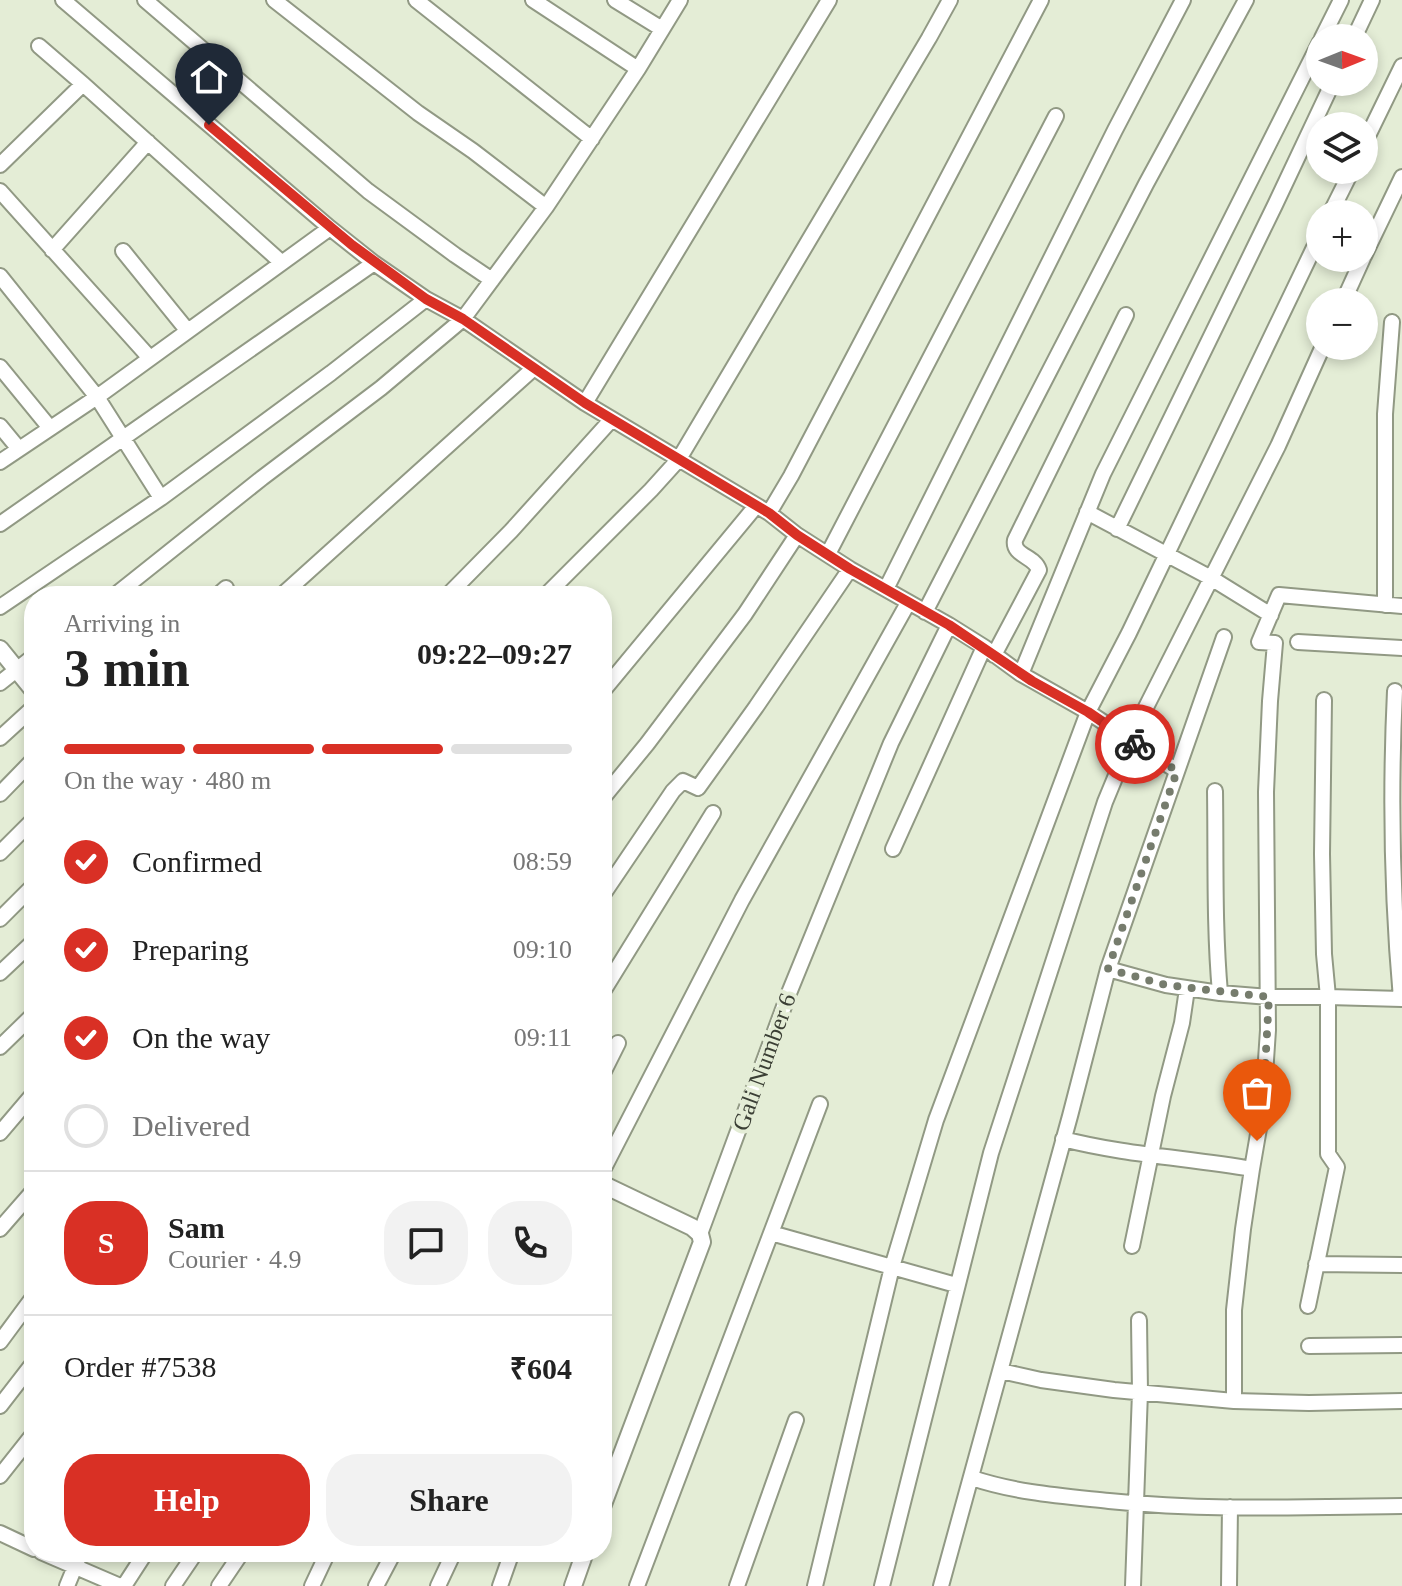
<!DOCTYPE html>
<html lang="en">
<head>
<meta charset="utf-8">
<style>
  :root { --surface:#fff; --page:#f2f2f2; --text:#222; --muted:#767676; --line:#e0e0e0; --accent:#d93025 }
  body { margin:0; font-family:"Times New Roman",serif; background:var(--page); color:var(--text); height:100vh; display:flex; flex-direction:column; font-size:30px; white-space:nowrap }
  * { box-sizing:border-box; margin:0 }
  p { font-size:26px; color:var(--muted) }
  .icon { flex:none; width:44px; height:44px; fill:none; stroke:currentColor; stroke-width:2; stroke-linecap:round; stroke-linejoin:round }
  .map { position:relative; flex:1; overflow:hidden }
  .panel { position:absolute; left:24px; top:586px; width:588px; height:976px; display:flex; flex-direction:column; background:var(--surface); border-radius:32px; box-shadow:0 4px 12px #0003 }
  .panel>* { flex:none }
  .needle { width:52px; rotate:89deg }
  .controls { position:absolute; left:1306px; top:24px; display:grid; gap:16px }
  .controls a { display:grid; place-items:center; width:72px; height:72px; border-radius:50%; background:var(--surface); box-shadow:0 4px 12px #0003; font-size:40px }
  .pin { position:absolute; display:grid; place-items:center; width:68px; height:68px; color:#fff; margin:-82px -34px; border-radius:50% 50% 50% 0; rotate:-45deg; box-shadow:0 0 8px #0007 }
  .pin .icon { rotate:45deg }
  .courier { position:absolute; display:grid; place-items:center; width:80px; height:80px; margin:-40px; border:6px solid #d93025; border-radius:50%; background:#fff; color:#222; box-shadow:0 2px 10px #0007 }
  .head em { font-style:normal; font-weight:800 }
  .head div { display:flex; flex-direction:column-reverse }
  .head { display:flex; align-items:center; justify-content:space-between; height:136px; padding:0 40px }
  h1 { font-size:52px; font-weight:800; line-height:60px }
  .bar { display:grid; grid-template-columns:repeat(4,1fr); gap:12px 8px; align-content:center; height:96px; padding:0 40px }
  .bar i { height:10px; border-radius:6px; background:var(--line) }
  .bar .on { background:var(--accent) }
  .bar p { grid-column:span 4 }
  .line { display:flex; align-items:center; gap:20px; padding:0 40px; border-top:2px solid var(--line) }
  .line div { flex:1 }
  .round { display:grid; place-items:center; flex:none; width:84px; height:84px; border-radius:32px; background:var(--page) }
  ol { padding:0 40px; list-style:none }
  li { display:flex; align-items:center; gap:24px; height:88px }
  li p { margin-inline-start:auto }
  li .icon { padding:8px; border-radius:50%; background:var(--accent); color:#fff; stroke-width:4 }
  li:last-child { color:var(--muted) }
  li i { width:44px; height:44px; border:4px solid var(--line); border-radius:50% }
  .cta { display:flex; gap:16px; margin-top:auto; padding:16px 40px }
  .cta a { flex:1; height:92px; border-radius:32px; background:var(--accent); color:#fff; font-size:32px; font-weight:800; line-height:92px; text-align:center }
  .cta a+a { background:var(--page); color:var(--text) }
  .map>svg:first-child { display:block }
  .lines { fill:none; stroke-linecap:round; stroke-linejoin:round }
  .minor-casing { stroke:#919984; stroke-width:18 }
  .tertiary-casing { stroke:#919984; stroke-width:20 }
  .minor { stroke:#fff; stroke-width:14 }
  .tertiary { stroke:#fff; stroke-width:16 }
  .done { stroke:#767c6d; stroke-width:8; stroke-dasharray:0 14.4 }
  .route { stroke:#d93025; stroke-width:10 }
  .labels { text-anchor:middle; stroke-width:8; stroke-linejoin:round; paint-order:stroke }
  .street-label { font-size:24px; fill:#3b3f35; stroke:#e4edd6 }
</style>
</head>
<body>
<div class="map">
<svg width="1402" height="1586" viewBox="0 0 1402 1586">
  <rect width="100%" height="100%" fill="#e4edd6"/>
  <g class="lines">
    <g class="minor-casing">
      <path id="minor" d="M 63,0 L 330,228 L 374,263 L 426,299 L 463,319 L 585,403 L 769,513 L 797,535 L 850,569 L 949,625 L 984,647 L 1021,674 L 1088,712 L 1177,771
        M 145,0 L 368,191 L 455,255 L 492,280
        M 274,0 L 418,113 L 473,151 L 546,207
        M 416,0 L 592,139
        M 533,0 L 638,69
        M 615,0 L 662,29
        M 1322,38 L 1341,0
        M 1354,38 L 1372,0
        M 39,46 L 83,84 L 281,262
        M 1364,144 L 1402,66
        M 0,165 L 83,84
        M 0,191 L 149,357
        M 1330,214 L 1352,170
        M 52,250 L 148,142
        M 123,251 L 187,330
        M 1364,256 L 1402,177
        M 0,276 L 97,397 L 161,498
        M 1343,302 L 1363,258
        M 0,367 L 50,428
        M 585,403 L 829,0
        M 0,426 L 19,449
        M 0,462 L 97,397 L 330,228
        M 1087,512 L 1211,578 L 1271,615
        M 769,513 L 791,476 L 1041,0
        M 0,524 L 374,263
        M 1117,529 L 1275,205 L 1333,82
        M 828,554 L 1056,116
        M 886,589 L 1115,130 L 1183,0
        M 114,596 L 262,478 L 381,388 L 463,319 L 546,207 L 638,69 L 680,0
        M 217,596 L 226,588
        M 281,596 L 534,368
        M 447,596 L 511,531 L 612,419
        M 545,596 L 651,490 L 679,459 L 929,38 L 950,0
        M 1385,605 L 1385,414 L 1392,322
        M 0,607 L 161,498 L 331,373 L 426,299
        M 925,612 L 1146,184 L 1246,0
        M 1298,642 L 1402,648
        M 994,655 L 1039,570 C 1035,556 1012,556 1015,540 L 1126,315
        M 1021,674 L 1103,474 L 1320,42
        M 0,683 L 34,656
        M 1395,691 C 1390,794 1392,897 1401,999
        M 602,692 L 756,506
        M 0,738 L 34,707
        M 1215,791 C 1216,858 1214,925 1220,993
        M 0,794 L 34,759
        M 602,799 L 647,744 L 745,614 L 797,535
        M 893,849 L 984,647
        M 0,853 L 34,819
        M 602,896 L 673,791 L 683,781 L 698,788 L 756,707 L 850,569
        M 0,919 L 34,885
        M 1108,969 L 1166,985 L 1220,993 L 1269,997 L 1328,997 L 1402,999
        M 0,973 L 34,941
        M 602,993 L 713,813
        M 0,1047 L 34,1014
        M 602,1075 L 618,1043
        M 0,1133 L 34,1093
        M 1063,1139 C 1125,1155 1189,1158 1252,1169 L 1243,1229 L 1234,1310 L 1234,1401
        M 1252,1169 L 1263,1105 L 1268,1030 L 1266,792 L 1270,701 L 1275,643 L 1259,642 L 1279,595 L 1402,606
        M 602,1172 L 742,900 L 908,603
        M 0,1229 L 34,1190
        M 771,1233 L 956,1285
        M 700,1234 L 789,993 L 891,743 L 949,625
        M 1132,1246 L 1163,1096 L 1182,1023 L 1187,989
        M 1316,1264 L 1402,1265
        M 1308,1306 L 1337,1167 L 1328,1154 L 1328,997 L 1324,954 L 1322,854 L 1324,700
        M 0,1342 L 34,1296
        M 1309,1346 L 1402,1345
        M 1001,1371 L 1041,1380 L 1114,1390 L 1234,1401 L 1309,1403 L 1402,1401
        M 0,1406 L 34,1362
        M 0,1476 L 34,1433
        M 972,1478 C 1017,1493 1062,1496 1109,1501 C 1207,1511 1304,1507 1402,1506
        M 0,1533 L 34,1549
        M 41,1552 L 120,1586
        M 67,1586 L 81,1552
        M 124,1586 L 146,1552
        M 173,1586 L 196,1552
        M 219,1586 L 242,1552
        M 312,1586 L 328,1552
        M 376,1586 L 394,1552
        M 438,1586 L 454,1552
        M 500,1586 L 512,1552
        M 637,1586 L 820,1104
        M 737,1586 L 796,1420
        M 815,1586 L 892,1267 L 936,1120 L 1088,712 L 1129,633 L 1320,235
        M 882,1586 L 991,1153 L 1105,802 L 1136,727 L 1278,446 L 1323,346
        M 941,1586 L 1070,1116 L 1108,969 L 1224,637
        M 1133,1586 L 1140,1392 L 1139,1320
        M 1229,1586 L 1230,1507"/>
    </g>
    <g class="tertiary-casing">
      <path id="tertiary" d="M 0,649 L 34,691
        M 602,1184 L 692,1227 L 700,1234 L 702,1242 L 602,1507
        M 573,1586 L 585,1552"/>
    </g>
    <use href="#minor" class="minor"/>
    <use href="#tertiary" class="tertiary"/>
  </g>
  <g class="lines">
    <path class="done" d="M 1135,744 L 1177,771 L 1108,969 L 1166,985 L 1269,997 L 1263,1105 L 1257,1141"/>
    <path class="route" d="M 209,125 L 352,245 L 426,299 L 463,319 L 585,403 L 769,513 L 797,535 L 850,569 L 949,625 L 1032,681 L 1088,712 L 1135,744"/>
  </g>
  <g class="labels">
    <g class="street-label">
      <text transform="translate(764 1062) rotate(-70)" y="8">Gali Number 6</text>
    </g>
  </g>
</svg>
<div class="controls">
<a><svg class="needle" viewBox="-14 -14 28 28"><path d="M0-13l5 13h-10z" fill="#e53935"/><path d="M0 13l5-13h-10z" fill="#767676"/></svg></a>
<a><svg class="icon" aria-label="layers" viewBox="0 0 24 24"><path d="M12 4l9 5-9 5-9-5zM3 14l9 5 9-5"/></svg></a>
<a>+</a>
<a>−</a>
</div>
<div class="pin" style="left:1257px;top:1141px;background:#ea580c"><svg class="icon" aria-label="bag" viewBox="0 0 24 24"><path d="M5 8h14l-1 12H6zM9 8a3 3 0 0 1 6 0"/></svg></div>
<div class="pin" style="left:209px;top:125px;background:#1f2937"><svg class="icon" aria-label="home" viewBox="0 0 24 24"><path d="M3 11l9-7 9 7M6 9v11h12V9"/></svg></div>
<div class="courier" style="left:1135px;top:744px"><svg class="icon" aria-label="bike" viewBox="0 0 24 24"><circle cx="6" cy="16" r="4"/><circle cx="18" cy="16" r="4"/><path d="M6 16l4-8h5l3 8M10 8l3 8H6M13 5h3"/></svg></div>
<section class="panel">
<div class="head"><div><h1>3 min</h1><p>Arriving in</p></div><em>09:22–09:27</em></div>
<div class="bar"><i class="on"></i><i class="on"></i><i class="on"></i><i></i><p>On the way · 480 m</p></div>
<ol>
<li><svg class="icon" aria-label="check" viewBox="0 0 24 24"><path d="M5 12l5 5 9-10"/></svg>Confirmed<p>08:59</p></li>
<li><svg class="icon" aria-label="check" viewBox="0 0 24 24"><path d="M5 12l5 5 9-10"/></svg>Preparing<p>09:10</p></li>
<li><svg class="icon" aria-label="check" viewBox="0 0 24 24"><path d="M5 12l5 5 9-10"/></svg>On the way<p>09:11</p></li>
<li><i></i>Delivered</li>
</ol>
<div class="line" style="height:144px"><b class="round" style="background:var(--accent);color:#fff">S</b><div><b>Sam</b><p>Courier · 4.9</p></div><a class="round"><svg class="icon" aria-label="chat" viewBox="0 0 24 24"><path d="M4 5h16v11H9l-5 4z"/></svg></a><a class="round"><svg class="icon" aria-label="phone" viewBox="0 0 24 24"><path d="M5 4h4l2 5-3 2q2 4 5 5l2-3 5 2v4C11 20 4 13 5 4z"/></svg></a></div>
<div class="line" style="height:104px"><div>Order #7538</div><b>₹604</b></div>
<div class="cta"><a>Help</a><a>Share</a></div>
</section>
</div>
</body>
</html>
